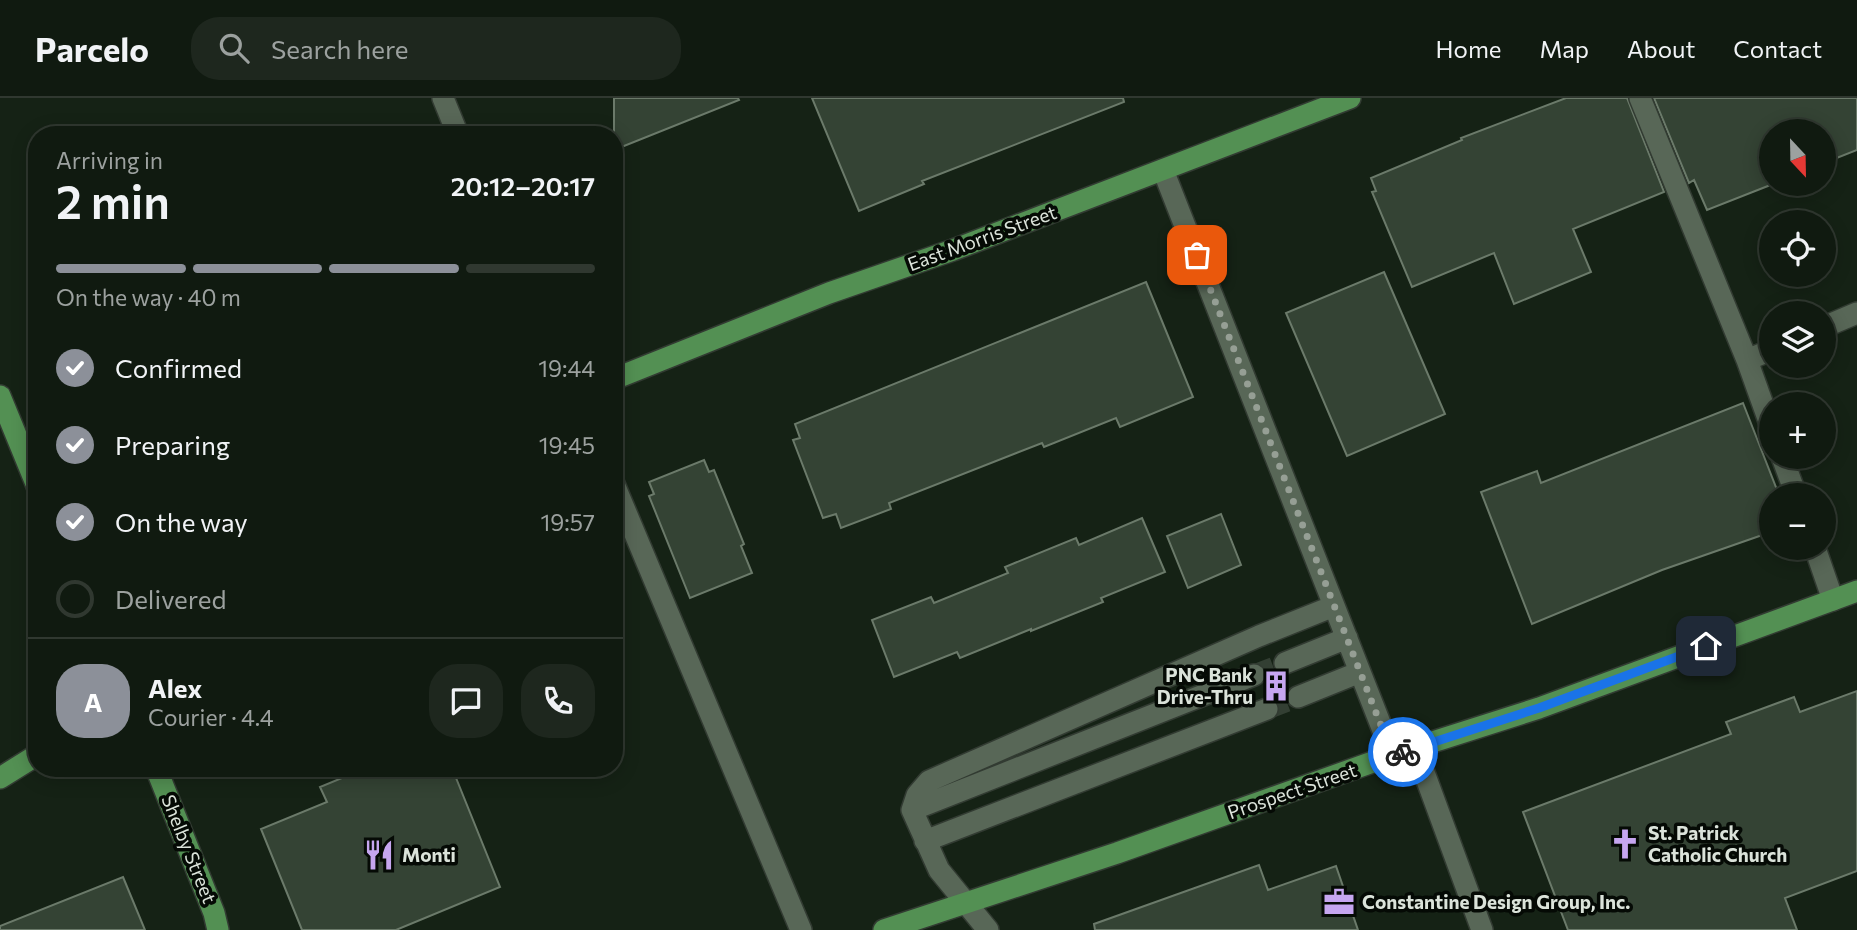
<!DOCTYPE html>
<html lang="en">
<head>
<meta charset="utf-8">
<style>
  :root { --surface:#101a10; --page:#1e271e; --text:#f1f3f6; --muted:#9ca19f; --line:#303830; --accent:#8c9099 }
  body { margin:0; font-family:Commissioner,sans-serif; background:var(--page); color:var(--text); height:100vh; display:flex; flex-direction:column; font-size:26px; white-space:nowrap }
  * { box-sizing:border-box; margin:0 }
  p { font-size:23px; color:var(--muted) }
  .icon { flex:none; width:38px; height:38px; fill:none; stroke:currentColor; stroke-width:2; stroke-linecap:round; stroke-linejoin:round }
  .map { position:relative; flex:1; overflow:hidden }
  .side { position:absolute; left:28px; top:28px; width:595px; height:651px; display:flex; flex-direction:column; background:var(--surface); border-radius:28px; box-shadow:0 4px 18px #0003,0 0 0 2px var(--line) }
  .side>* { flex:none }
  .needle { width:46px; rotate:158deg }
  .fabs { position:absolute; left:1759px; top:21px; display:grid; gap:14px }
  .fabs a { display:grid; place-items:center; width:77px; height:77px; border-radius:50%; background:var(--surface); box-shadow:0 4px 18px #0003,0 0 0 2px var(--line); font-size:35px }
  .pin { position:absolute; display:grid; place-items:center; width:60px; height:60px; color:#fff; margin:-30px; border-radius:14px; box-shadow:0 4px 10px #0006 }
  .courier { position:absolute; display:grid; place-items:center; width:70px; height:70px; margin:-35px; border:5px solid #1a73e8; border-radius:50%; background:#fff; color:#222; box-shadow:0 2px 9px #0007 }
  .headline em { font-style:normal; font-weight:600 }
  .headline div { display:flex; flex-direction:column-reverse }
  .headline { display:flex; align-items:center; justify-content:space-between; height:119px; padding:0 28px }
  h1 { font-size:46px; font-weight:600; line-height:52px }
  .bar { display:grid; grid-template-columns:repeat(4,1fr); gap:10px 7px; align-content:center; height:84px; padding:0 28px }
  .bar i { height:9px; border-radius:5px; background:var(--line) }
  .bar .active { background:var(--accent) }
  .bar p { grid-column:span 4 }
  .line { display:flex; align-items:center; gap:18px; padding:0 28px; border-top:2px solid var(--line) }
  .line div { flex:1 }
  .round { display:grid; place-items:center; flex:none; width:74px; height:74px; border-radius:28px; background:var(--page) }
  ol { padding:0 28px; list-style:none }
  li { display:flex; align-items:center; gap:21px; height:77px }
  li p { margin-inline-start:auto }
  li .icon { padding:7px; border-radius:50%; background:var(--accent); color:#fff; stroke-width:4 }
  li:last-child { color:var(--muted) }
  li i { width:38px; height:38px; border:4px solid var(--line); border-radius:50% }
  header { display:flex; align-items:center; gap:42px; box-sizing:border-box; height:98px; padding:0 35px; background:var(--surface); border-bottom:2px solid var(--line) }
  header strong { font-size:33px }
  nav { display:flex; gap:38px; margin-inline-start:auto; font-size:24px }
  .search { width:490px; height:63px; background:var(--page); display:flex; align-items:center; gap:18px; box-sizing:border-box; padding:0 24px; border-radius:28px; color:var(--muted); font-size:26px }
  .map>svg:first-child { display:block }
  .building { fill:#344334; stroke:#6b7a6a; stroke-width:2 }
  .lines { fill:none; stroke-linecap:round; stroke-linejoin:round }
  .minor-tunnel { stroke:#333f33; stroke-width:21; stroke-dasharray:21 10; stroke-linecap:butt }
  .minor-casing { stroke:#323b32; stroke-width:24 }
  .major-casing { stroke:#323b32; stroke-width:24 }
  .minor { stroke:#586757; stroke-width:21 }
  .major { stroke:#539053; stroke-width:21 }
  .done { stroke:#969f95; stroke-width:7; stroke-dasharray:0 12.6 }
  .route { stroke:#1a73e8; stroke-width:9 }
  .labels { text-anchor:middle; stroke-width:7; stroke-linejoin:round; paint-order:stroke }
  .street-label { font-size:19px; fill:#dbe3da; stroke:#050a05 }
  .poi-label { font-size:19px; font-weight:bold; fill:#dbe3da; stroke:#050a05; text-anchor:start }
</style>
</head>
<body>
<header>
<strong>Parcelo</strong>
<div class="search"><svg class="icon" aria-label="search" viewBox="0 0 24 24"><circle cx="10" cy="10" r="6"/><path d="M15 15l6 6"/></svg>Search here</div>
<nav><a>Home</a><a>Map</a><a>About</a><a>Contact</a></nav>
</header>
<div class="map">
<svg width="1857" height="832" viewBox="0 0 1857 832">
  <rect width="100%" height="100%" fill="#152215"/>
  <path class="building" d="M 614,0 L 738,0 L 739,2 L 614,52 Z
    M 812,0 L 1123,0 L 1124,4 L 922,83 L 924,86 L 859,113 Z
    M 1566,0 L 1627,0 L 1664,94 L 1573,131 L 1591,174 L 1514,206 L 1494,155 L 1412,189 L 1372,94 L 1376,93 L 1371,80 L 1462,42 L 1461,40 Z
    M 1654,0 L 1857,0 L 1857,52 L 1824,65 L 1824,33 L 1771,33 L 1773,86 L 1707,112 L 1694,82 L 1689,85 Z
    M 1384,174 L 1445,316 L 1347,358 L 1286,215 Z
    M 1146,184 L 1193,299 L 1120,329 L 1116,320 L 1044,349 L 1042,345 L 889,405 L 891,411 L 841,430 L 836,416 L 823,420 L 793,342 L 800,340 L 795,326 Z
    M 1743,305 L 1779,397 L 1771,397 L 1771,434 L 1662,472 L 1532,526 L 1481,394 L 1537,373 L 1541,385 Z
    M 704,362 L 709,374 L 714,372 L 744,446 L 741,448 L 752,475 L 690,500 L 649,398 L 654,396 L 649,384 Z
    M 1221,416 L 1241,467 L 1188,490 L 1167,438 Z
    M 1142,420 L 1165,474 L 1101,500 L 1103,504 L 1031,533 L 1031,531 L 960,560 L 957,554 L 894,579 L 872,522 L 931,499 L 934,505 L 1008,475 L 1005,469 L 1076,440 L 1079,447 Z
    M 1857,593 L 1857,773 L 1785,800 L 1797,832 L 1568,832 L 1523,714 L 1731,636 L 1726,624 L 1794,599 L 1800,614 Z
    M 366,670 L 452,670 L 500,789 L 396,832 L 302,832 L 261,731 L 327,704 L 320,689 Z
    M 1259,767 L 1268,792 L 1336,768 L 1358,832 L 1095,832 L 1094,826 Z
    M 123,779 L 145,832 L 0,832 L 0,828 Z"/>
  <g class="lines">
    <path class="minor-tunnel" d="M 1254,577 L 1285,565
      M 1267,611 L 1298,599"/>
    <g class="minor-casing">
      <path id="minor" d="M 443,0 L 458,37
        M 1640,0 L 1747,262 L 1771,329
        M 1163,72 L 1393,658
        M 1824,229 L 1857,215
        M 1747,262 L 1771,252
        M 1782,359 L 1796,397
        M 614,386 L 801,832
        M 1815,450 L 1833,502
        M 1285,565 L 1347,540
        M 1298,599 L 1360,574
        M 1415,650 L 1482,832
        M 912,712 L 917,697 L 929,683 L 1259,538 L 1334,508
        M 925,743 L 1267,611
        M 988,832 L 939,772 L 912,712 L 1254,577"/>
    </g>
    <g class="major-casing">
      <path id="major" d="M 614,281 L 829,195 L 953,152 L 1350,0
        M 0,298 L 37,388
        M 156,670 L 214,815 L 218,832
        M 0,680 L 37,657
        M 884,832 L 1117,755 L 1398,655 L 1539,610 L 1857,493"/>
    </g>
    <use href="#minor" class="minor"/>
    <use href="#major" class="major"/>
  </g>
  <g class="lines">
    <path class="done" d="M 1197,157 L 1393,658 L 1403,654"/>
    <path class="route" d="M 1403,654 L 1539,610 L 1706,548"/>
  </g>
  <defs>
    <g id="building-bare" transform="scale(2.415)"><path d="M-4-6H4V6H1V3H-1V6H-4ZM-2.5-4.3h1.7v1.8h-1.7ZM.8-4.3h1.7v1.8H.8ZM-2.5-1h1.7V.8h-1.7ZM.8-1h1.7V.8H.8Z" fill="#c6a6f0" stroke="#050a05" stroke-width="2.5" paint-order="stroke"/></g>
    <g id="church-bare" transform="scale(2.415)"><path d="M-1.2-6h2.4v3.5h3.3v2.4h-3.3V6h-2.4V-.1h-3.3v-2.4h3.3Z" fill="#c6a6f0" stroke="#050a05" stroke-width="2.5" paint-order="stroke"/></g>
    <g id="restaurant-bare" transform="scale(2.415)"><path d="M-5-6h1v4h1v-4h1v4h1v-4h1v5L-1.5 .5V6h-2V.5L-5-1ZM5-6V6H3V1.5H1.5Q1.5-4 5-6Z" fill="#c6a6f0" stroke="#050a05" stroke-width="2.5" paint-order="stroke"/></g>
    <g id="office-bare" transform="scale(2.415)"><path d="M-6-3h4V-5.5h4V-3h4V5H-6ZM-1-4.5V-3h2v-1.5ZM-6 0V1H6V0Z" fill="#c6a6f0" stroke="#050a05" stroke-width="2.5" paint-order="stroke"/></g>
  </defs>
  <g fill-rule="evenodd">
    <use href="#building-bare" x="1276" y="588"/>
    <use href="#church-bare" x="1625" y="746"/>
    <use href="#restaurant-bare" x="379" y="757"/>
    <use href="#office-bare" x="1339" y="804"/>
  </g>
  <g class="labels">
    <g class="street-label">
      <text transform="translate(982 140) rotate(-20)" y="7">East Morris Street</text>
      <text transform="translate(1292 693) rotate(-19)" y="7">Prospect Street</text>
      <text transform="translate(189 751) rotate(68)" y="7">Shelby Street</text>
    </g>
    <g class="poi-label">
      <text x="1253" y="584" text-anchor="end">PNC Bank<tspan x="1253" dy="22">Drive-Thru</tspan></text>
      <text x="1648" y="742">St. Patrick<tspan x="1648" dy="22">Catholic Church</tspan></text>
      <text x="402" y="764">Monti</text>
      <text x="1362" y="811">Constantine Design Group, Inc.</text>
    </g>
  </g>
</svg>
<div class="fabs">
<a><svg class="needle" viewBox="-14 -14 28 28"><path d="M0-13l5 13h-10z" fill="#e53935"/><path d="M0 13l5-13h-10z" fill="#9ca19f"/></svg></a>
<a><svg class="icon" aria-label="locate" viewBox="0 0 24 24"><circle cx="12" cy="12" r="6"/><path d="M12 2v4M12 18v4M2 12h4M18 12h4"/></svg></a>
<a><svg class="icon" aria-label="layers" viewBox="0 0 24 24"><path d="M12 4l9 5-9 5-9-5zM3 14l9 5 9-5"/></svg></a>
<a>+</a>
<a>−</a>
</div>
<div class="pin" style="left:1197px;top:157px;background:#ea580c"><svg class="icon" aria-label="bag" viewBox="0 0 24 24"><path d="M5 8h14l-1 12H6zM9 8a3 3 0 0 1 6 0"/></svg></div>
<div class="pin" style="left:1706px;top:548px;background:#1f2937"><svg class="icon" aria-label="home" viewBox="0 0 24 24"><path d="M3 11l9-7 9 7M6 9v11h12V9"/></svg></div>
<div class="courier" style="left:1403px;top:654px"><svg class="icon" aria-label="bike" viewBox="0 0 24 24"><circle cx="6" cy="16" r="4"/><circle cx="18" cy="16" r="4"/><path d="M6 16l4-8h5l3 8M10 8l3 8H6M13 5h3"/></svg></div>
<section class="side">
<div class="headline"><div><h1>2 min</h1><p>Arriving in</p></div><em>20:12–20:17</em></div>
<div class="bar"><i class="active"></i><i class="active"></i><i class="active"></i><i></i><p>On the way · 40 m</p></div>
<ol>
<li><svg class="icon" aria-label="check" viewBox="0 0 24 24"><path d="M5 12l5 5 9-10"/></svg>Confirmed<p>19:44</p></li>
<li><svg class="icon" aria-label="check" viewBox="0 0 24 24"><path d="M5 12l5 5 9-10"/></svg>Preparing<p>19:45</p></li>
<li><svg class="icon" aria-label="check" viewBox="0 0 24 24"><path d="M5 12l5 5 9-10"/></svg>On the way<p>19:57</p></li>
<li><i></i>Delivered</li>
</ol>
<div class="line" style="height:126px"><b class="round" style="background:var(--accent);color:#fff">A</b><div><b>Alex</b><p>Courier · 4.4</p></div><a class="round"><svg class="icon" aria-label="chat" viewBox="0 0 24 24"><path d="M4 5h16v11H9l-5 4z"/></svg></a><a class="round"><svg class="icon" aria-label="phone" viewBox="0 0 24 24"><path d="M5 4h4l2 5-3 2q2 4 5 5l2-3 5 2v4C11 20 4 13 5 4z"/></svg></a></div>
</section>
</div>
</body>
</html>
